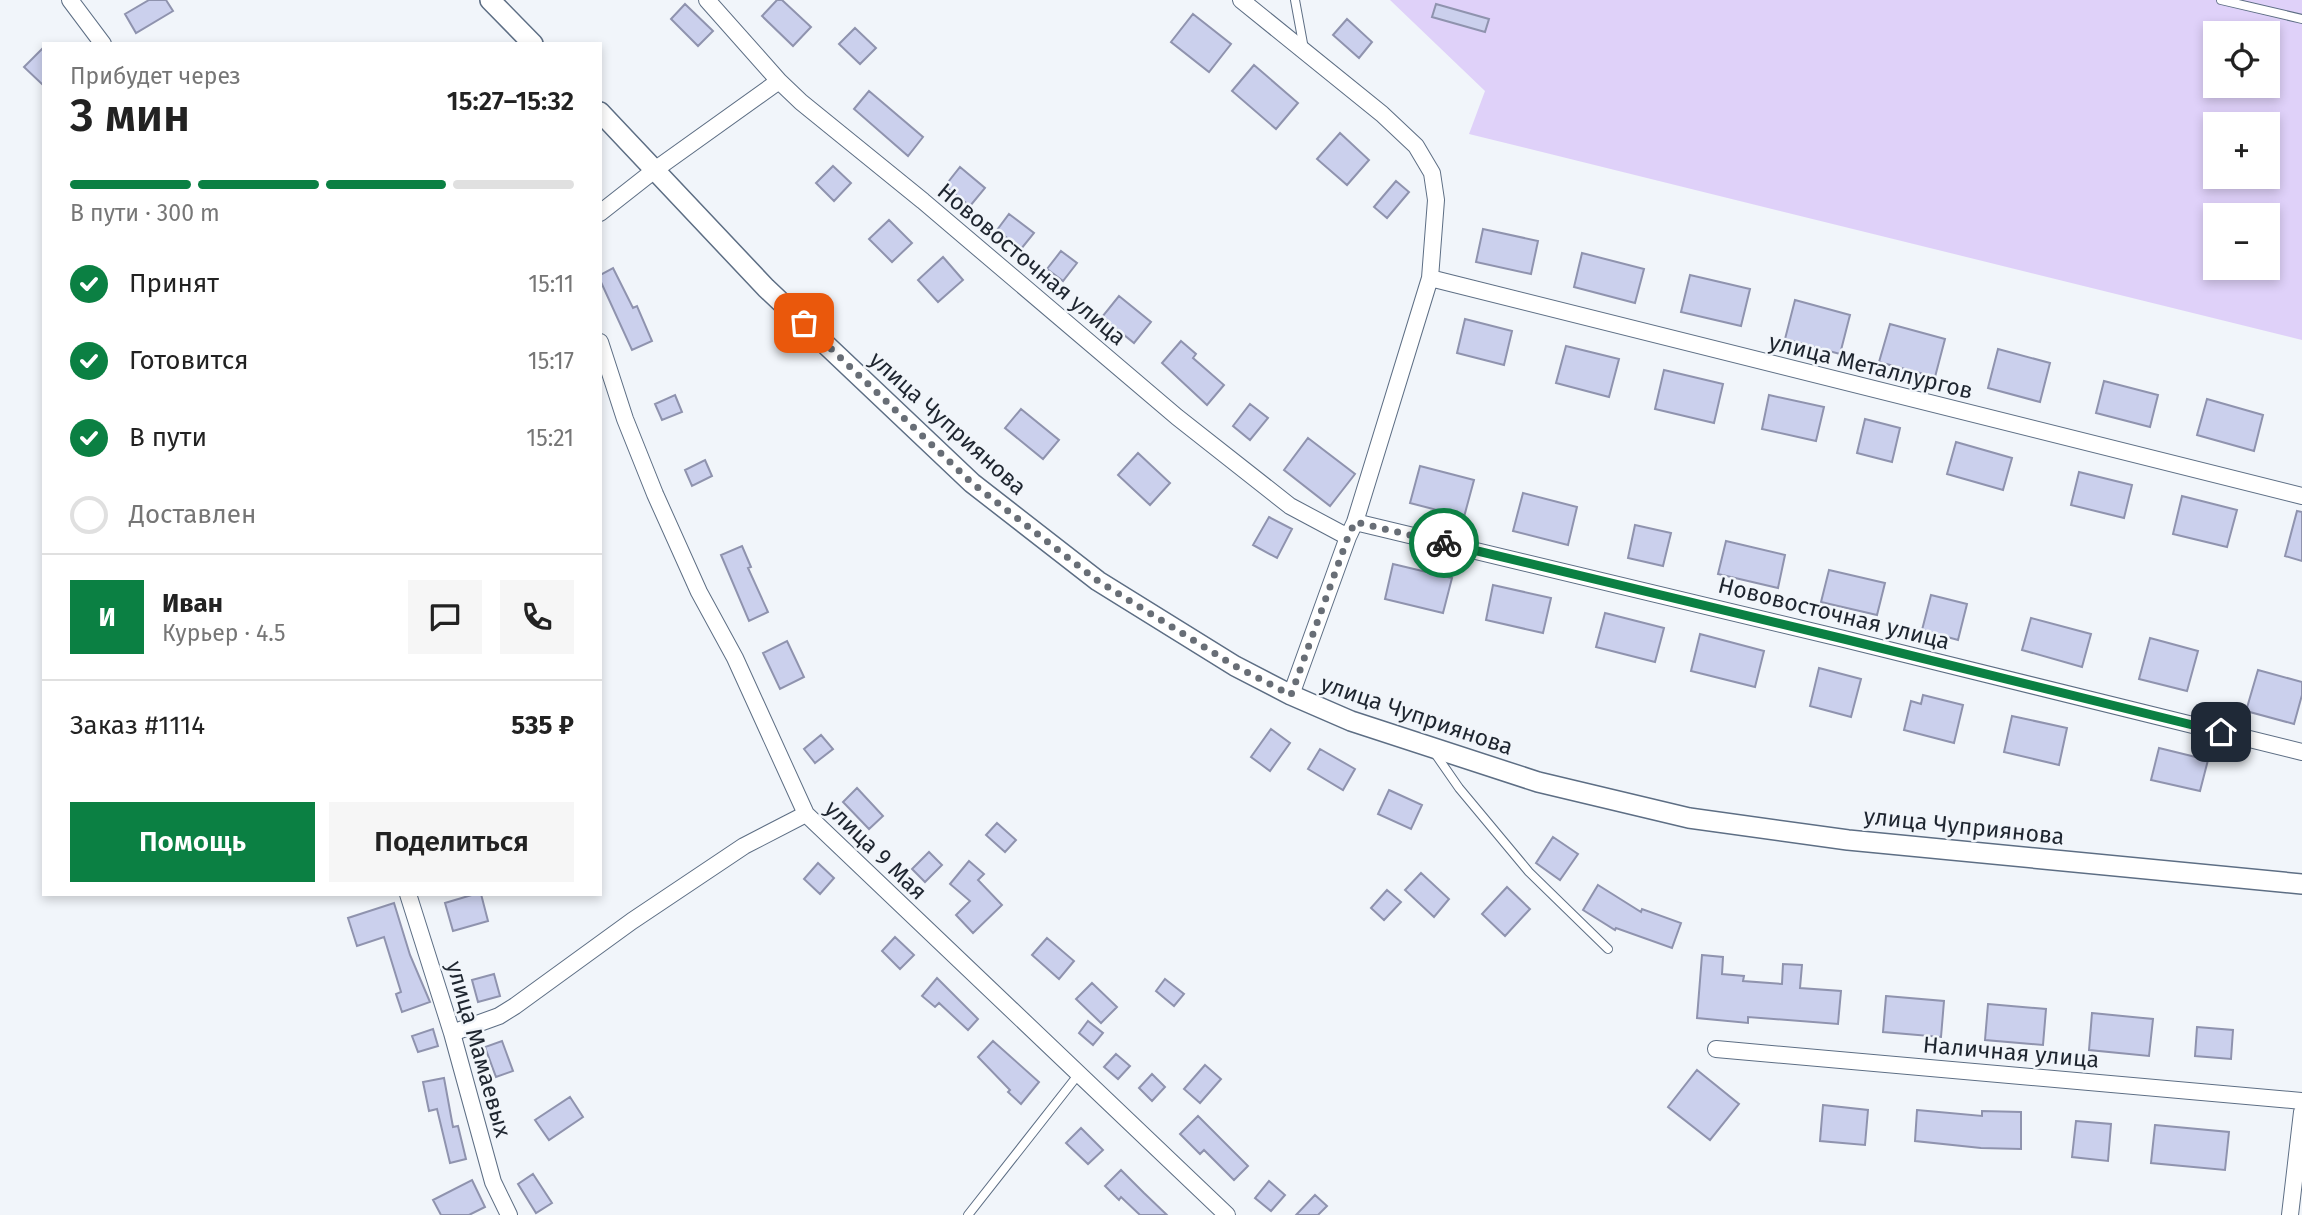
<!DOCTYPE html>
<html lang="ru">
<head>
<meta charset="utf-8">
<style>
  :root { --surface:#fff; --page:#f6f6f6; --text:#222; --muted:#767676; --line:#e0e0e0; --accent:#0b8043 }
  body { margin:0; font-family:"Fira Sans",sans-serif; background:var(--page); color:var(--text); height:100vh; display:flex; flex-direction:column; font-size:26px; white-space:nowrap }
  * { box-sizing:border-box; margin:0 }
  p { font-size:23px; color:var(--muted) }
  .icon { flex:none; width:38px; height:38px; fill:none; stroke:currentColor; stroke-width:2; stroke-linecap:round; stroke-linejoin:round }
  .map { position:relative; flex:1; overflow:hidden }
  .panel { position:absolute; left:42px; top:42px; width:560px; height:854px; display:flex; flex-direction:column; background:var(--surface); border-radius:0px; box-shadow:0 4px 10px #0003 }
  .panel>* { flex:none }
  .buttons { position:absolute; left:2203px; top:21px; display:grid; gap:14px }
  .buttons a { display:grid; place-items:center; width:77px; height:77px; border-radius:0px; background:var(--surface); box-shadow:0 4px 10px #0003; font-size:35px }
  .pin { position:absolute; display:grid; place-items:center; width:60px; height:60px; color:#fff; margin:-30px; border-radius:14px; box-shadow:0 4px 10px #0006 }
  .courier { position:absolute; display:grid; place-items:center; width:70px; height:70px; margin:-35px; border:5px solid #0b8043; border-radius:50%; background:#fff; color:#222; box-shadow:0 2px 9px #0007 }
  .overview em { font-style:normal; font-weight:600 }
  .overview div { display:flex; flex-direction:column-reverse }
  .overview { display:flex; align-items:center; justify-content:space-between; height:119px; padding:0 28px }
  h1 { font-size:46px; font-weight:600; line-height:52px }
  .bar { display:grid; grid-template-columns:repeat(4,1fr); gap:10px 7px; align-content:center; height:84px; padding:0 28px }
  .bar i { height:9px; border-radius:5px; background:var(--line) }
  .bar .selected { background:var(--accent) }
  .bar p { grid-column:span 4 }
  .line { display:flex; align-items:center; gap:18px; padding:0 28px; border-top:2px solid var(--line) }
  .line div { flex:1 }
  .round { display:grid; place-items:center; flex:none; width:74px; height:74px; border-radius:0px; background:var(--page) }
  ol { padding:0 28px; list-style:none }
  li { display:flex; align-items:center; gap:21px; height:77px }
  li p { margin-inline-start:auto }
  li .icon { padding:7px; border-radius:50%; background:var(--accent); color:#fff; stroke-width:4 }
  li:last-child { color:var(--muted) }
  li i { width:38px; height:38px; border:4px solid var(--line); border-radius:50% }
  .cta { display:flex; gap:14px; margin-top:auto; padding:14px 28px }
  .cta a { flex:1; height:80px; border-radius:0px; background:var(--accent); color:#fff; font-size:28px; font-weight:600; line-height:80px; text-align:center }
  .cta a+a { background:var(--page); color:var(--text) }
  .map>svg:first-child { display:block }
  .green { fill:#dfd1f9; fill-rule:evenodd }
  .building { fill:#cbd0ed; stroke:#8f93ae; stroke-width:2 }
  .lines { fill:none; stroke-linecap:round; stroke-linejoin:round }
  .service-casing { stroke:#5d6e84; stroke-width:10 }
  .minor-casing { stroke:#5d6e84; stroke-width:18 }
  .tertiary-casing { stroke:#5d6e84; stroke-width:22 }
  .service { stroke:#fff; stroke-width:8 }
  .minor { stroke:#fff; stroke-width:16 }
  .tertiary { stroke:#fff; stroke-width:19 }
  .done { stroke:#686e76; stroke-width:7; stroke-dasharray:0 12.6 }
  .route { stroke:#0b8043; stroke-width:9 }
  .labels { text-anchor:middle; stroke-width:5; stroke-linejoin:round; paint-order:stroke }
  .street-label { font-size:23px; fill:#1e252f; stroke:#f1f5fa }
</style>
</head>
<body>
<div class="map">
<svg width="2302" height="1215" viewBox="0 0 2302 1215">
  <rect width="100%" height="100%" fill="#f1f5fa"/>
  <path class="green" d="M 1390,0 L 2302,0 L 2302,340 L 1469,134 L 1485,91 ZM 2216,33 L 2268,33 L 2268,86 L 2216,86 ZM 2216,124 L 2268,124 L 2268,177 L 2216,177 ZM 2216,215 L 2268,215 L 2268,268 L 2216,268 Z"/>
  <path class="building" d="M 149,0 L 166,0 L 173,11 L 136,33 L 125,14 Z
    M 777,0 L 782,0 L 811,27 L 793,46 L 762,16 Z
    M 685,4 L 713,31 L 698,46 L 671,19 Z
    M 1436,4 L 1489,19 L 1485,32 L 1432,17 Z
    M 1193,14 L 1231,44 L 1209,72 L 1171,42 Z
    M 1347,19 L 1372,42 L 1359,58 L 1333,35 Z
    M 855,28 L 876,48 L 860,64 L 839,44 Z
    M 44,47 L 44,86 L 24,67 Z
    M 1254,65 L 1298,103 L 1276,129 L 1232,91 Z
    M 869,91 L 923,137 L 908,156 L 854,109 Z
    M 1340,133 L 1369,160 L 1347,185 L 1317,159 Z
    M 833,166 L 851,183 L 834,201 L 816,183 Z
    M 960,167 L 985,188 L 970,206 L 945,186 Z
    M 1396,181 L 1409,192 L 1387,218 L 1374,207 Z
    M 1009,214 L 1034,233 L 1021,249 L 997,230 Z
    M 889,220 L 912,243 L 892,262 L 869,239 Z
    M 1483,229 L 1538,241 L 1531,274 L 1476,262 Z
    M 1061,251 L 1077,263 L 1063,281 L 1047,269 Z
    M 1582,253 L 1644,269 L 1635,303 L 1574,287 Z
    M 943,257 L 963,280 L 938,302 L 918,280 Z
    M 613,268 L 633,308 L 637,306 L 652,341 L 632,350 L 600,280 L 600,275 Z
    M 1690,275 L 1750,289 L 1741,326 L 1681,312 Z
    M 1119,296 L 1151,322 L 1134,343 L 1102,317 Z
    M 1795,300 L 1850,315 L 1840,354 L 1785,339 Z
    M 1465,319 L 1512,331 L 1504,365 L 1457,353 Z
    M 1890,324 L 1945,339 L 1935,377 L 1879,362 Z
    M 1181,341 L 1196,354 L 1193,358 L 1224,385 L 1207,405 L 1162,363 Z
    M 1566,346 L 1619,359 L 1609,397 L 1556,383 Z
    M 1998,349 L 2050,363 L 2040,402 L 1988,388 Z
    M 1664,370 L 1723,384 L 1714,423 L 1655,409 Z
    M 2104,381 L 2158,395 L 2150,427 L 2096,413 Z
    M 675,395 L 682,412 L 662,420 L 655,404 Z
    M 1769,395 L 1824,407 L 1816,441 L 1762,429 Z
    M 2207,399 L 2263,415 L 2254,451 L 2197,435 Z
    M 1250,404 L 1268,418 L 1250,440 L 1233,426 Z
    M 1021,409 L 1059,440 L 1043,459 L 1005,428 Z
    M 1865,419 L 1900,428 L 1892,462 L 1857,453 Z
    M 1308,438 L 1355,474 L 1330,506 L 1284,470 Z
    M 1956,442 L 2012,458 L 2003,490 L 1947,474 Z
    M 1138,453 L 1170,483 L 1150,505 L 1118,475 Z
    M 705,460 L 712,476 L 692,486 L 685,470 Z
    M 1420,466 L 1474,480 L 1464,517 L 1410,503 Z
    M 2079,472 L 2132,485 L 2124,518 L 2071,505 Z
    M 1523,493 L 1577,507 L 1568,545 L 1513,531 Z
    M 2182,496 L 2237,510 L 2227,547 L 2173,534 Z
    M 2297,511 L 2302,512 L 2302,561 L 2285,556 Z
    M 1269,517 L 1292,529 L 1277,558 L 1253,545 Z
    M 1635,525 L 1671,533 L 1663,566 L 1628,558 Z
    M 1726,541 L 1785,555 L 1778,588 L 1718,574 Z
    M 742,546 L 751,567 L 748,568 L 768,612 L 749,621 L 721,555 Z
    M 1393,564 L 1452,578 L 1443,613 L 1385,599 Z
    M 1829,570 L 1885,583 L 1877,615 L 1821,602 Z
    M 1493,585 L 1551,598 L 1543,633 L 1486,620 Z
    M 1931,595 L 1967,604 L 1958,640 L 1922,630 Z
    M 1605,613 L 1664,628 L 1655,662 L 1596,647 Z
    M 2031,618 L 2091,634 L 2082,667 L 2022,650 Z
    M 1700,634 L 1764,651 L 1755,687 L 1691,671 Z
    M 2150,638 L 2198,651 L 2187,691 L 2139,679 Z
    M 787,641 L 804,677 L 780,689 L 763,653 Z
    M 1819,668 L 1861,679 L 1851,717 L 1810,706 Z
    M 2258,670 L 2302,682 L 2302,695 L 2294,724 L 2246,711 Z
    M 1923,695 L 1963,705 L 1954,743 L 1904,730 L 1911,701 L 1921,704 Z
    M 2012,716 L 2067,728 L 2059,765 L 2004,752 Z
    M 1271,729 L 1290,743 L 1270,771 L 1251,757 Z
    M 821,735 L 833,749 L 815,763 L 804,749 Z
    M 2159,748 L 2208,760 L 2200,791 L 2151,780 Z
    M 1320,749 L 1355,769 L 1343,790 L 1308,769 Z
    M 857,788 L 883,816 L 869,829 L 843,802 Z
    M 1389,790 L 1422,805 L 1411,829 L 1378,814 Z
    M 997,823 L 1016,840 L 1005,852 L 986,835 Z
    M 1553,837 L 1578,854 L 1560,880 L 1536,863 Z
    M 929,852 L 942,865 L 925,882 L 912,869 Z
    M 969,861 L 984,874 L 978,880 L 1002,905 L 973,933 L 956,915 L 970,901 L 950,884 Z
    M 818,863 L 834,878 L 820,894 L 804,879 Z
    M 1421,873 L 1449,899 L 1434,917 L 1405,890 Z
    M 1598,885 L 1641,912 L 1642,909 L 1681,923 L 1672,948 L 1616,928 L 1615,930 L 1583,910 Z
    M 1507,887 L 1530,909 L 1505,936 L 1482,914 Z
    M 1387,890 L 1401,902 L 1384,920 L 1371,908 Z
    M 475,894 L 481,894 L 488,921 L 453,931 L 445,903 Z
    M 394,903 L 410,955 L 430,1002 L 402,1012 L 396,994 L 401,992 L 384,937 L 357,946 L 348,918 Z
    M 895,937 L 914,955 L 900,969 L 882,951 Z
    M 1047,938 L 1074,961 L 1059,979 L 1032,955 Z
    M 1702,955 L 1723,957 L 1722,974 L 1744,976 L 1743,981 L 1782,984 L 1783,964 L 1802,965 L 1800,988 L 1841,991 L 1838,1024 L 1748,1017 L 1748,1023 L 1697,1018 Z
    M 494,974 L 500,996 L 478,1002 L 472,980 Z
    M 937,978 L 978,1019 L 968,1030 L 939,1003 L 935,1007 L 922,996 Z
    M 1165,979 L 1184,994 L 1174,1006 L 1156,991 Z
    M 1092,983 L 1117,1007 L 1101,1023 L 1076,999 Z
    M 1886,996 L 1944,1001 L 1941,1037 L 1883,1032 Z
    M 1988,1004 L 2046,1009 L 2043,1045 L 1985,1040 Z
    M 2092,1013 L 2153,1019 L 2149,1056 L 2089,1050 Z
    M 1088,1021 L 1103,1033 L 1093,1045 L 1079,1033 Z
    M 2197,1027 L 2233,1030 L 2231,1059 L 2195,1056 Z
    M 433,1029 L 438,1046 L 418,1052 L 412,1036 Z
    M 502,1041 L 513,1071 L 496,1077 L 485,1047 Z
    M 993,1041 L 1039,1082 L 1021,1104 L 1008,1092 L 1010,1090 L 978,1057 Z
    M 1116,1054 L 1130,1066 L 1118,1079 L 1104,1067 Z
    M 1205,1065 L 1221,1079 L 1200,1103 L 1184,1089 Z
    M 1697,1070 L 1739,1104 L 1710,1140 L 1668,1107 Z
    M 1152,1074 L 1165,1087 L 1152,1101 L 1139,1088 Z
    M 444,1078 L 453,1127 L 458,1126 L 466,1159 L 450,1163 L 437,1109 L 429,1111 L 423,1082 Z
    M 570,1097 L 583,1117 L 549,1140 L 535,1120 Z
    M 1823,1105 L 1868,1110 L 1865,1145 L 1820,1141 Z
    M 1917,1110 L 1982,1116 L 1982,1111 L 2021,1112 L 2021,1149 L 1981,1148 L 1915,1141 Z
    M 1198,1116 L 1248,1166 L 1234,1180 L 1204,1150 L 1200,1154 L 1180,1134 Z
    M 2076,1121 L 2111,1124 L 2108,1161 L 2072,1157 Z
    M 2155,1125 L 2229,1132 L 2225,1170 L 2151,1163 Z
    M 1081,1128 L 1103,1150 L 1088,1164 L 1066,1143 Z
    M 1121,1170 L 1144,1193 L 1167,1215 L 1140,1215 L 1121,1197 L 1119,1200 L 1105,1186 Z
    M 533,1174 L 552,1203 L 536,1213 L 518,1184 Z
    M 472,1180 L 485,1207 L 469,1215 L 441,1215 L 433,1200 Z
    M 1269,1181 L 1285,1195 L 1271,1211 L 1255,1198 Z
    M 1315,1195 L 1327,1206 L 1318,1215 L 1296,1215 Z"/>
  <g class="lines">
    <g class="service-casing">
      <path id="service" d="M 1295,0 L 1304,49
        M 2221,0 L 2302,19
        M 1434,752 L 1459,788 L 1529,872 L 1608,949
        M 968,1215 L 1078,1075"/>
    </g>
    <g class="minor-casing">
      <path id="minor" d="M 70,0 L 103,44
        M 707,0 L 779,81 L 801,102 L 923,201 L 1177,417 L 1290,506 L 1348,537
        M 1241,0 L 1382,114 L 1416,146 L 1432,173 L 1436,200 L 1430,278 L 1355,522 L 1348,537 L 1291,695
        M 600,213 L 656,169 L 779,81
        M 1430,278 L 2302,496
        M 600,342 L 625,419 L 655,494 L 699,592 L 735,658 L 806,814 L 1227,1215
        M 1355,522 L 1844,639 L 2302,752
        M 408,894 L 452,1033 L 493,1182 L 509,1215
        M 452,1033 L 499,1016 L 515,1006 L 632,921 L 744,846 L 806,814
        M 1716,1049 L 2302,1101
        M 2290,1215 L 2302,1112"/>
    </g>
    <g class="tertiary-casing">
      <path id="tertiary" d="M 490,0 L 533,44
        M 600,112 L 766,288 L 972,483 L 1098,581 L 1235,666 L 1291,695 L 1351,721 L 1538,782 L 1689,818 L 1848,840 L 2302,884"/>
    </g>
    <use href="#service" class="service"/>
    <use href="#minor" class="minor"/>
    <use href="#tertiary" class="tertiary"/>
  </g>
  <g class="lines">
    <path class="done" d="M 804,323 L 972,483 L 1098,581 L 1235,666 L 1291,695 L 1348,537 L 1355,522 L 1444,543"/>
    <path class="route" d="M 1444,543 L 1844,639 L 2221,732"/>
  </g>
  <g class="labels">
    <g class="street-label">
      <text transform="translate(1032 264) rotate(40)" y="8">Нововосточная улица</text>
      <text transform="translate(1871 366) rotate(14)" y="8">улица Металлургов</text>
      <text transform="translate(948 423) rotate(42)" y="8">улица Чуприянова</text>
      <text transform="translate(1834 613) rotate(14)" y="8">Нововосточная улица</text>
      <text transform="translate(1417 715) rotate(19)" y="8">улица Чуприянова</text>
      <text transform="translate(1964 826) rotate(6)" y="8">улица Чуприянова</text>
      <text transform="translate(876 850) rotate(44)" y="8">улица 9 Мая</text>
      <text transform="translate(479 1049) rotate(74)" y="8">улица Мамаевых</text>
      <text transform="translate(2011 1052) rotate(5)" y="8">Наличная улица</text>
    </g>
  </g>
</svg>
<div class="buttons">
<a><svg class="icon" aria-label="locate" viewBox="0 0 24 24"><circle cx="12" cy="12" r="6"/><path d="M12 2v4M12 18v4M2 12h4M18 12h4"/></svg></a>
<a>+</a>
<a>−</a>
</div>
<div class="pin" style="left:804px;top:323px;background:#ea580c"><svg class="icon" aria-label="bag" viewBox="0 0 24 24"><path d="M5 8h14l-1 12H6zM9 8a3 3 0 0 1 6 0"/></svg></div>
<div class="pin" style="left:2221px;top:732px;background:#1f2937"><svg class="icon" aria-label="home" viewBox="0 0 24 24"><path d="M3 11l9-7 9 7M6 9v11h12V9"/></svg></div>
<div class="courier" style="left:1444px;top:543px"><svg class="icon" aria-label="bike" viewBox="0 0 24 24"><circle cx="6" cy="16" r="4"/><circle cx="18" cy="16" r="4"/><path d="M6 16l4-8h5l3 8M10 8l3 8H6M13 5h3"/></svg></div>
<section class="panel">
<div class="overview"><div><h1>3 мин</h1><p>Прибудет через</p></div><em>15:27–15:32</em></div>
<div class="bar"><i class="selected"></i><i class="selected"></i><i class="selected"></i><i></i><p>В пути · 300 m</p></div>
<ol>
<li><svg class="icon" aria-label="check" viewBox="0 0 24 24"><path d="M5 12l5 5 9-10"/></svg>Принят<p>15:11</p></li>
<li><svg class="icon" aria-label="check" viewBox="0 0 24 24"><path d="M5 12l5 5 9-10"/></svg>Готовится<p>15:17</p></li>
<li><svg class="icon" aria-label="check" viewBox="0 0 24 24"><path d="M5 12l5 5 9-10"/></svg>В пути<p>15:21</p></li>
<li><i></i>Доставлен</li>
</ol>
<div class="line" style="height:126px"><b class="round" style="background:var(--accent);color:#fff">И</b><div><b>Иван</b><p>Курьер · 4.5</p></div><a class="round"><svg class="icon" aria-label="chat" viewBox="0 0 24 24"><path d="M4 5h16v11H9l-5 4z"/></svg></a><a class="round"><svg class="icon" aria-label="phone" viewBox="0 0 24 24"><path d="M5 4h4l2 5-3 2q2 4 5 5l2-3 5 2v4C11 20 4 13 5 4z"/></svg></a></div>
<div class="line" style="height:91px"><div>Заказ #1114</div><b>535 ₽</b></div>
<div class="cta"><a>Помощь</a><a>Поделиться</a></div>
</section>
</div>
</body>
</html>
